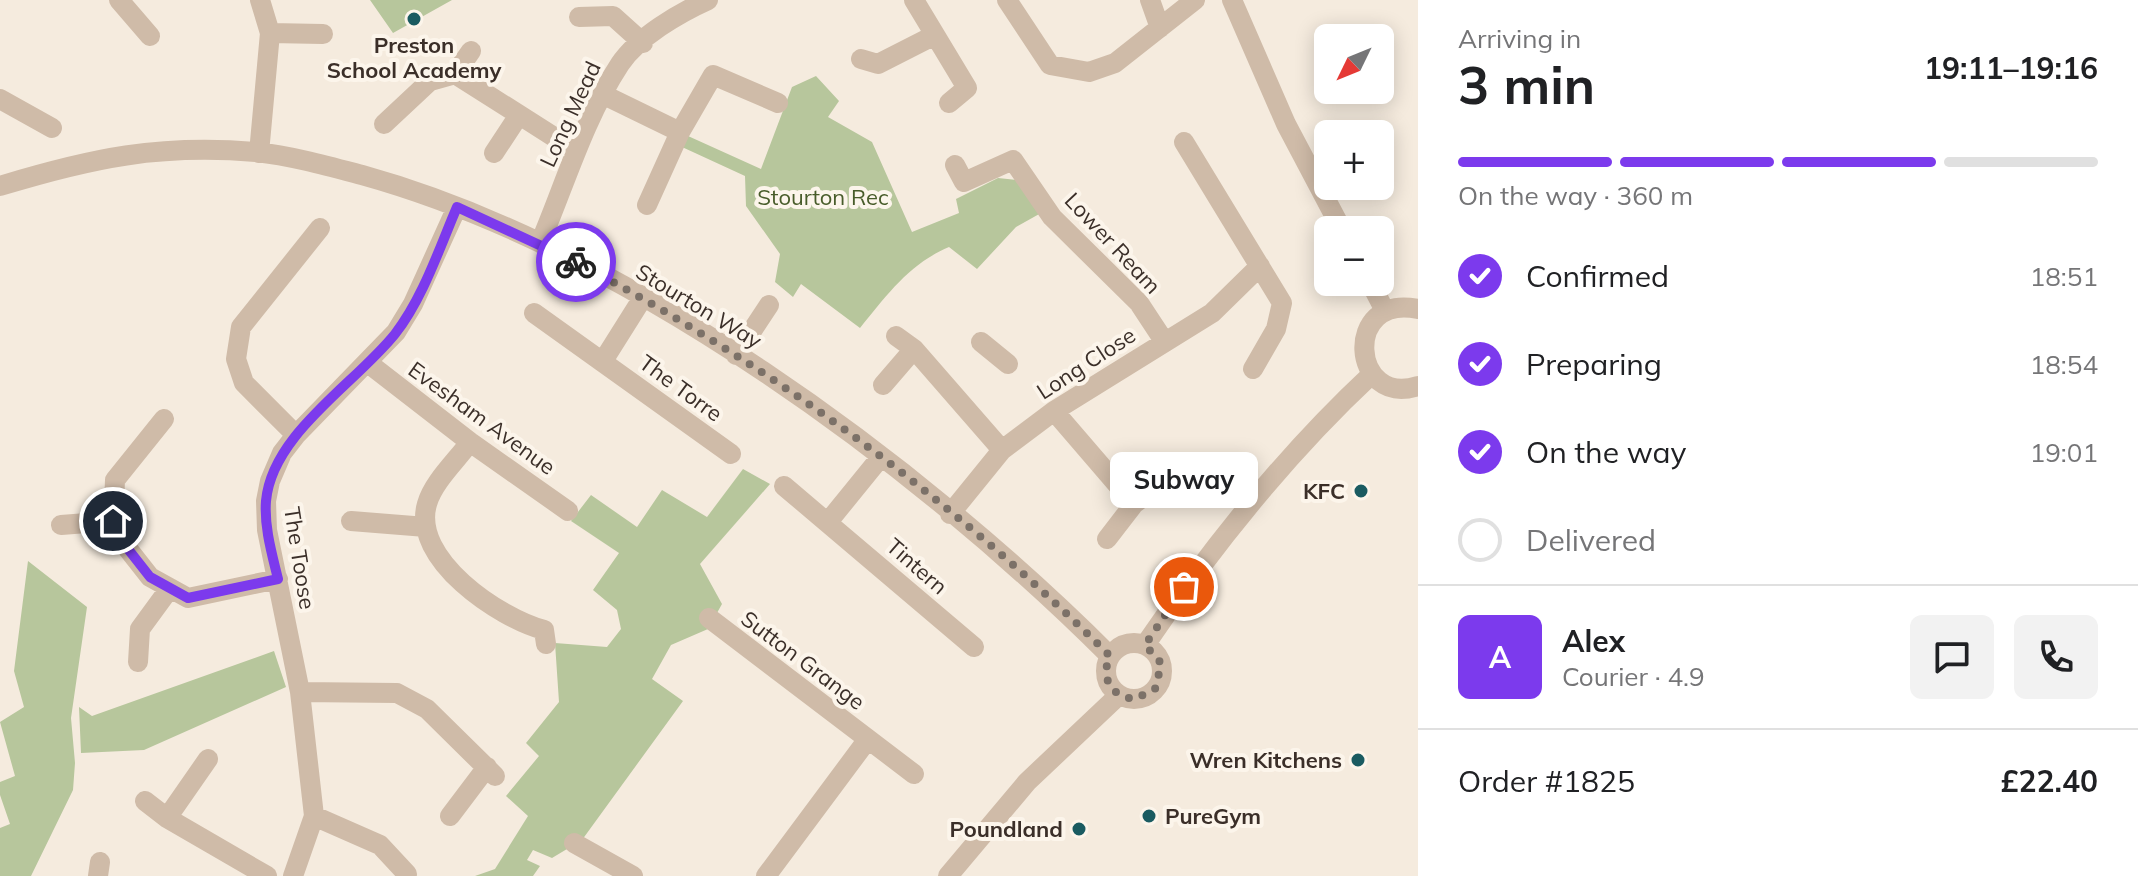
<!DOCTYPE html>
<html lang="en">
<head>
<meta charset="utf-8">
<style>
  :root { --surface:#fff; --page:#f2f2f2; --text:#202124; --muted:#757577; --line:#e0e0e0; --accent:#7c3aed }
  body { margin:0; font-family:Mulish,sans-serif; background:var(--page); color:var(--text); height:100vh; display:flex; flex-direction:column; font-size:30px; white-space:nowrap }
  * { box-sizing:border-box; margin:0 }
  p { font-size:26px; color:var(--muted) }
  .icon { flex:none; width:44px; height:44px; fill:none; stroke:currentColor; stroke-width:2; stroke-linecap:round; stroke-linejoin:round }
  .map { position:relative; flex:1; overflow:hidden }
  .side { display:flex; flex-direction:column; background:var(--surface); width:720px }
  .side>* { flex:none }
  .needle { width:52px; rotate:227deg }
  .buttons { position:absolute; left:1314px; top:24px; display:grid; gap:16px }
  .buttons a { display:grid; place-items:center; width:80px; height:80px; border-radius:12px; background:var(--surface); box-shadow:0 4px 20px #0003; font-size:40px }
  .pin { position:absolute; display:grid; place-items:center; width:68px; height:68px; color:#fff; margin:-34px; border:4px solid #fff; border-radius:50%; box-shadow:0 2px 8px #0007 }
  .courier { position:absolute; display:grid; place-items:center; width:80px; height:80px; margin:-40px; border:6px solid #7c3aed; border-radius:50%; background:#fff; color:#222; box-shadow:0 2px 10px #0007 }
  .bubble { position:absolute; height:56px; border-radius:12px; background:var(--surface); box-shadow:0 4px 20px #0003; font-size:26px; font-weight:700; line-height:56px; text-align:center }
  .head em { font-style:normal; font-weight:700 }
  .head div { display:flex; flex-direction:column-reverse }
  .head { display:flex; align-items:center; justify-content:space-between; height:136px; padding:0 40px }
  h1 { font-size:52px; font-weight:700; line-height:60px }
  .bar { display:grid; grid-template-columns:repeat(4,1fr); gap:12px 8px; align-content:center; height:96px; padding:0 40px }
  .bar i { height:10px; border-radius:6px; background:var(--line) }
  .bar .selected { background:var(--accent) }
  .bar p { grid-column:span 4 }
  .line { display:flex; align-items:center; gap:20px; padding:0 40px; border-top:2px solid var(--line) }
  .line div { flex:1 }
  .round { display:grid; place-items:center; flex:none; width:84px; height:84px; border-radius:12px; background:var(--page) }
  ol { padding:0 40px; list-style:none }
  li { display:flex; align-items:center; gap:24px; height:88px }
  li p { margin-inline-start:auto }
  li .icon { padding:8px; border-radius:50%; background:var(--accent); color:#fff; stroke-width:4 }
  li:last-child { color:var(--muted) }
  li i { width:44px; height:44px; border:4px solid var(--line); border-radius:50% }
  main { display:flex; flex:1; min-height:0 }
  .map>svg:first-child { display:block }
  .green { fill:#b7c69c }
  .lines { fill:none; stroke-linecap:round; stroke-linejoin:round }
  .minor { stroke:#cfbba8; stroke-width:20 }
  .done { stroke:#7c7168; stroke-width:8; stroke-dasharray:0 14.4 }
  .route { stroke:#7c3aed; stroke-width:10 }
  .poi-dot { fill:#1a5b61; stroke:#fcf5eb; stroke-width:3 }
  .labels { text-anchor:middle; stroke-width:8; stroke-linejoin:round; paint-order:stroke }
  .poi-label { font-size:22px; font-weight:bold; fill:#3b2f29; stroke:#fcf5eb; text-anchor:end }
  .street-label { font-size:22px; fill:#3b2f29; stroke:#fcf5eb }
  .park-label { font-size:22px; fill:#485c2a; stroke:#fcf5eb }
</style>
</head>
<body>
<main>
<div class="map">
<svg width="1418" height="876" viewBox="0 0 1418 876">
  <rect width="100%" height="100%" fill="#f5ebde"/>
  <path class="green" d="M 370,0 L 452,0 L 393,33 Z
    M 816,76 L 839,101 L 828,117 L 872,142 L 912,232 L 959,213 L 956,199 L 998,178 L 1017,180 L 1041,213 L 1016,227 L 977,269 L 949,247 C 909,264 887,295 860,328 L 801,284 L 793,297 L 775,282 L 780,254 L 746,206 L 745,176 L 682,147 L 688,136 L 761,169 L 792,87 Z
    M 743,469 L 770,484 L 700,564 L 722,604 L 708,629 L 671,645 L 652,679 L 683,701 L 582,840 L 552,858 L 533,850 L 527,860 L 540,866 L 533,876 L 475,876 L 495,869 L 528,816 L 506,796 L 539,756 L 526,743 L 559,702 L 555,643 L 607,647 L 621,629 L 617,610 L 593,590 L 619,553 L 571,521 L 591,495 L 637,527 L 662,490 L 707,517 Z
    M 28,561 L 87,607 L 71,718 L 75,763 L 73,790 L 31,876 L 0,876 L 0,828 L 10,824 L 0,795 L 0,782 L 15,776 L 0,722 L 24,707 L 14,671 Z
    M 274,651 L 286,687 L 144,750 L 81,753 L 79,707 L 92,716 Z"/>
  <g class="lines">
    <path class="minor" d="M 119,0 L 150,36
      M 914,0 L 967,88 L 949,103
      M 1007,0 L 1050,65 L 1089,72 L 1115,63 L 1195,0
      M 1150,0 L 1160,28
      M 1232,0 L 1286,124 L 1342,230
      M 579,17 L 613,16 L 643,43
      M 270,33 L 323,34
      M 861,59 L 878,64 L 935,35
      M 455,74 L 471,51
      M 604,95 L 680,132
      M 0,99 L 52,128
      M 384,124 L 430,81 L 455,74 L 576,151
      M 1184,142 L 1282,303 L 1276,329 L 1253,369
      M 259,153 L 270,33 L 260,0
      M 494,153 L 519,115
      M 955,165 L 964,182 L 1013,160 L 1052,217 L 1139,303 L 1164,341
      M 0,186 C 92,158 159,144 256,152 C 292,156 328,166 362,175 C 625,248 918,464 1110,656
      M 647,205 L 680,132 L 713,75 L 778,103
      M 540,243 C 565,184 584,119 620,64 C 638,37 679,13 708,0
      M 1370,282 L 1385,311
      M 1418,309 C 1342,293 1351,408 1418,386
      M 534,313 L 731,454
      M 896,336 L 914,349
      M 981,342 L 1008,364
      M 736,355 L 769,305
      M 603,361 L 642,299
      M 368,363 L 470,442 L 568,511
      M 883,385 L 914,349 L 1002,450
      M 1054,411 L 1134,504
      M 164,419 L 115,480 L 113,530 L 150,577 L 188,598 L 278,579
      M 296,435 L 244,383 L 236,359 L 241,327 L 320,228
      M 470,442 C 457,460 433,482 427,504 C 411,559 499,618 544,630 L 546,644
      M 784,486 L 974,647
      M 950,514 L 1002,450 L 1054,411 L 1212,313 L 1260,266
      M 351,521 L 426,527
      M 828,522 L 880,458
      M 61,525 L 113,521
      M 1107,539 L 1134,504 L 1171,475
      M 709,618 L 914,774
      M1106 671a28 28 0 1 1 56 0a28 28 0 1 1-56 0Z
      M 1145,645 C 1211,548 1286,454 1372,374
      M 138,662 L 140,629 L 170,588
      M 300,692 L 397,693 L 427,709 L 495,776
      M 145,801 L 167,818 L 267,876
      M 314,816 L 380,845 L 407,874
      M 450,816 L 487,767
      M 167,818 L 208,759
      M 574,843 L 633,876
      M 98,876 L 100,862
      M 293,876 L 314,816 L 300,692 L 267,530 L 266,501 L 270,481 L 282,453 L 296,435 L 396,332 L 413,304 L 457,207
      M 766,876 L 868,739
      M 948,876 L 1027,782 L 1119,695"/>
  </g>
  <g class="lines">
    <path class="done" d="M 576,262 C 771,365 954,500 1110,656 C 1100,678 1111,697 1135,699 L 1156,688 L 1161,663 L 1145,645 L 1184,587"/>
    <path class="route" d="M 113,521 L 113,530 L 150,577 L 188,598 L 278,579 C 272,554 264,527 266,501 C 272,434 355,384 395,334 C 423,298 439,249 457,207 L 576,262"/>
  </g>
  <g class="poi-dot">
    <circle cx="414" cy="19" r="8"/>
    <circle cx="1361" cy="491" r="8"/>
    <circle cx="1358" cy="760" r="8"/>
    <circle cx="1149" cy="816" r="8"/>
    <circle cx="1079" cy="829" r="8"/>
  </g>
  <g class="labels">
    <g class="poi-label">
      <text x="414" y="53" text-anchor="middle">Preston<tspan x="414" dy="25">School Academy</tspan></text>
      <text x="1345" y="499">KFC</text>
      <text x="1342" y="768">Wren Kitchens</text>
      <text x="1165" y="824" text-anchor="start">PureGym</text>
      <text x="1063" y="837">Poundland</text>
    </g>
    <g class="street-label">
      <text transform="translate(570 114) rotate(-65)" y="8">Long Mead</text>
      <text transform="translate(1113 243) rotate(47)" y="8">Lower Ream</text>
      <text transform="translate(699 306) rotate(31)" y="8">Stourton Way</text>
      <text transform="translate(1086 363) rotate(-33)" y="8">Long Close</text>
      <text transform="translate(681 388) rotate(36)" y="8">The Torre</text>
      <text transform="translate(482 418) rotate(36)" y="8">Evesham Avenue</text>
      <text transform="translate(300 558) rotate(81)" y="8">The Toose</text>
      <text transform="translate(917 566) rotate(41)" y="8">Tintern</text>
      <text transform="translate(803 660) rotate(37)" y="8">Sutton Grange</text>
    </g>
    <g class="park-label">
      <text x="823" y="205">Stourton Rec</text>
    </g>
  </g>
</svg>
<div class="buttons">
<a><svg class="needle" viewBox="-14 -14 28 28"><path d="M0-13l5 13h-10z" fill="#e53935"/><path d="M0 13l5-13h-10z" fill="#757577"/></svg></a>
<a>+</a>
<a>−</a>
</div>
<div class="pin" style="left:1184px;top:587px;background:#ea580c"><svg class="icon" aria-label="bag" viewBox="0 0 24 24"><path d="M5 8h14l-1 12H6zM9 8a3 3 0 0 1 6 0"/></svg></div>
<div class="pin" style="left:113px;top:521px;background:#1f2937"><svg class="icon" aria-label="home" viewBox="0 0 24 24"><path d="M3 11l9-7 9 7M6 9v11h12V9"/></svg></div>
<div class="courier" style="left:576px;top:262px"><svg class="icon" aria-label="bike" viewBox="0 0 24 24"><circle cx="6" cy="16" r="4"/><circle cx="18" cy="16" r="4"/><path d="M6 16l4-8h5l3 8M10 8l3 8H6M13 5h3"/></svg></div>
<div class="bubble" style="left:1110px;top:452px;width:148px">Subway</div>
</div>
<section class="side">
<div class="head"><div><h1>3 min</h1><p>Arriving in</p></div><em>19:11–19:16</em></div>
<div class="bar"><i class="selected"></i><i class="selected"></i><i class="selected"></i><i></i><p>On the way · 360 m</p></div>
<ol>
<li><svg class="icon" aria-label="check" viewBox="0 0 24 24"><path d="M5 12l5 5 9-10"/></svg>Confirmed<p>18:51</p></li>
<li><svg class="icon" aria-label="check" viewBox="0 0 24 24"><path d="M5 12l5 5 9-10"/></svg>Preparing<p>18:54</p></li>
<li><svg class="icon" aria-label="check" viewBox="0 0 24 24"><path d="M5 12l5 5 9-10"/></svg>On the way<p>19:01</p></li>
<li><i></i>Delivered</li>
</ol>
<div class="line" style="height:144px"><b class="round" style="background:var(--accent);color:#fff">A</b><div><b>Alex</b><p>Courier · 4.9</p></div><a class="round"><svg class="icon" aria-label="chat" viewBox="0 0 24 24"><path d="M4 5h16v11H9l-5 4z"/></svg></a><a class="round"><svg class="icon" aria-label="phone" viewBox="0 0 24 24"><path d="M5 4h4l2 5-3 2q2 4 5 5l2-3 5 2v4C11 20 4 13 5 4z"/></svg></a></div>
<div class="line" style="height:104px"><div>Order #1825</div><b>£22.40</b></div>
</section>
</main>
</body>
</html>
